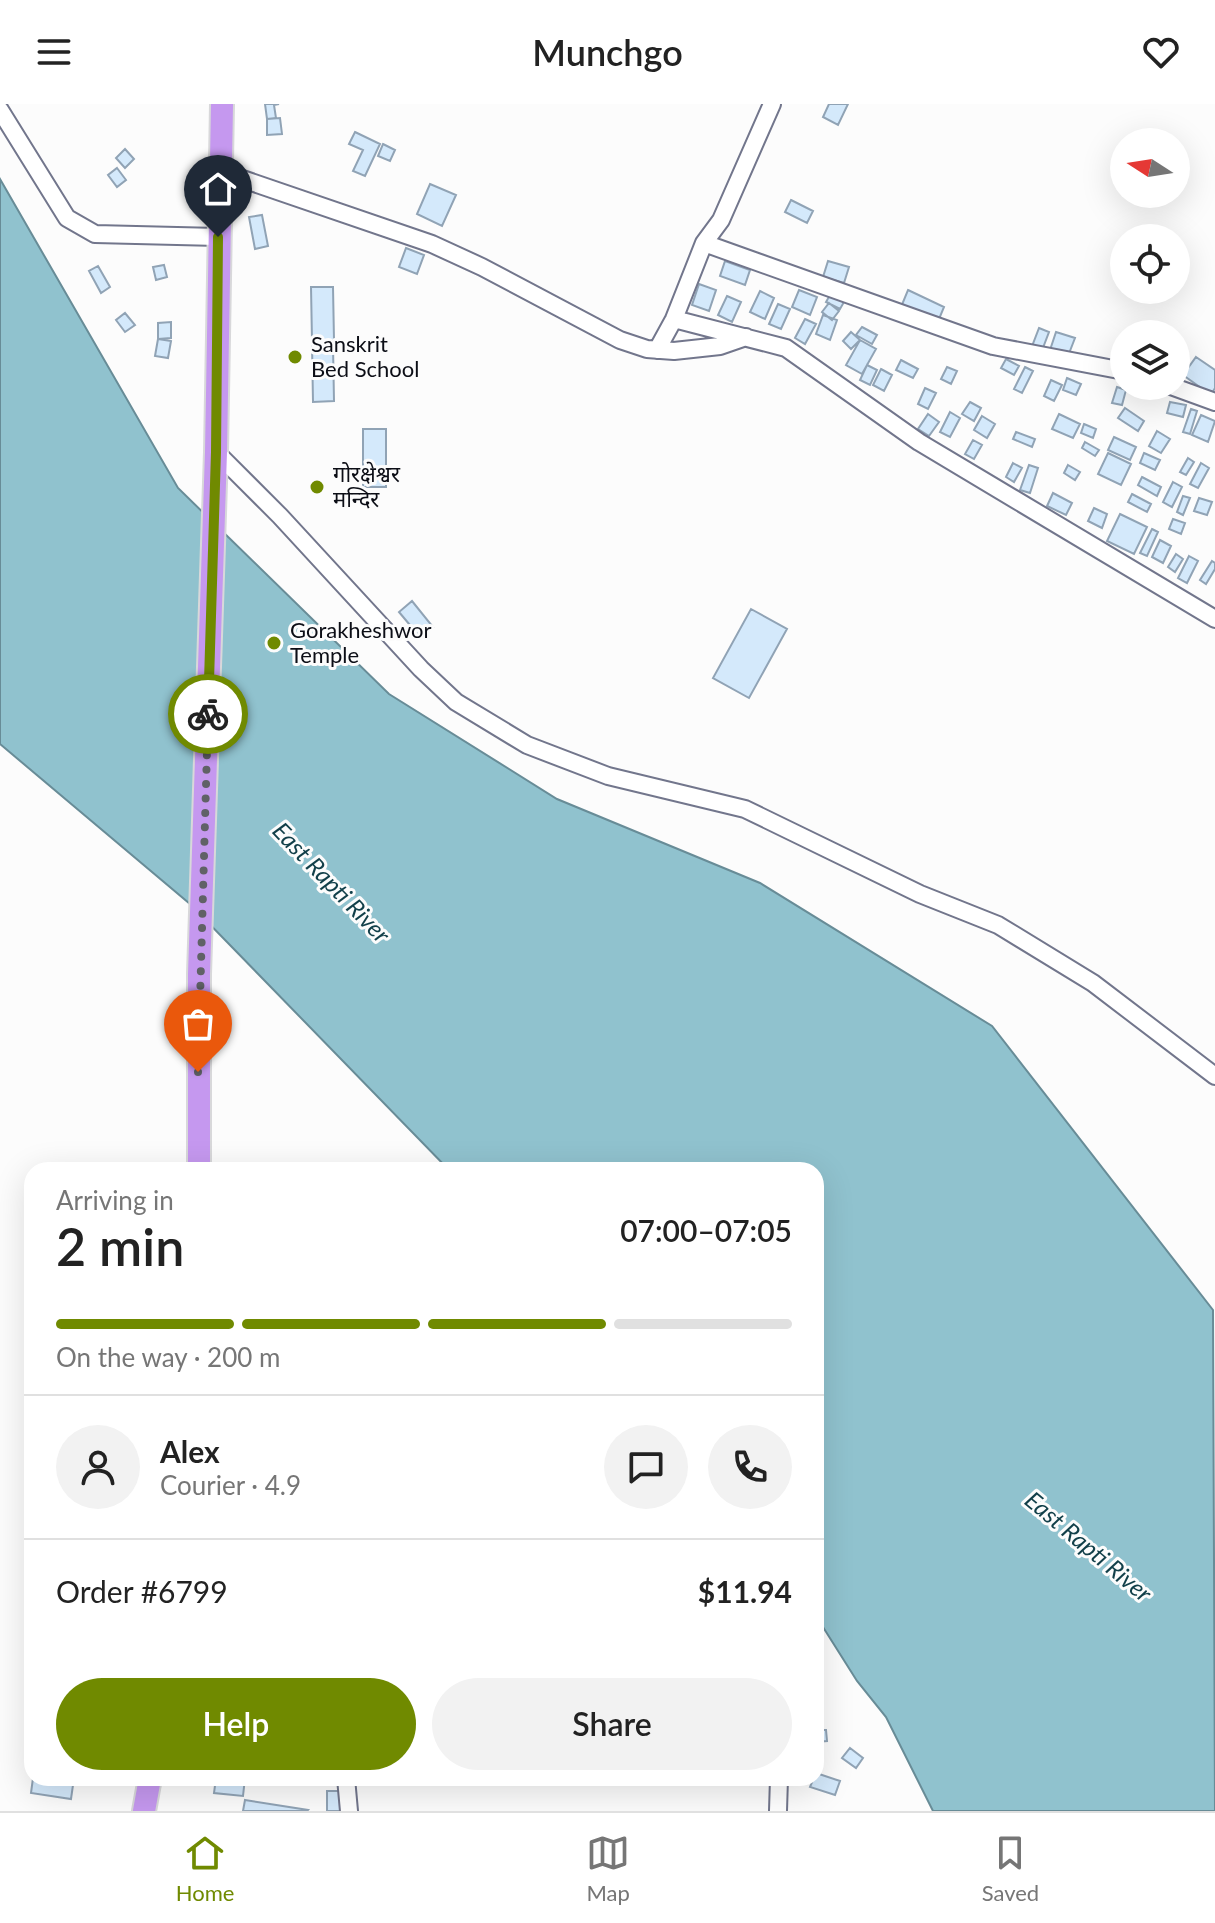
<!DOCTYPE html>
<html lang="en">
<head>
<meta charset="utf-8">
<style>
  :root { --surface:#fff; --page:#f2f2f2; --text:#222; --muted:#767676; --line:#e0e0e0; --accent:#708a00 }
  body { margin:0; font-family:Lato,"Noto Sans Devanagari",sans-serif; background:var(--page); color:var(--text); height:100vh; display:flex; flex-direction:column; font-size:30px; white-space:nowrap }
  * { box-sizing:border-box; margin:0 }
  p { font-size:26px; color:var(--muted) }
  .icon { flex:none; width:44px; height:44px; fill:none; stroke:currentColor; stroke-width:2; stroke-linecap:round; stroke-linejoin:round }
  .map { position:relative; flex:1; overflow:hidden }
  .sheet { position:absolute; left:24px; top:1058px; width:800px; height:624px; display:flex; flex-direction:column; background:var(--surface); border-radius:24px; box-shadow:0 8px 32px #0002 }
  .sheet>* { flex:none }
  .needle { width:52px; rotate:282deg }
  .buttons { position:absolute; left:1110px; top:24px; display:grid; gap:16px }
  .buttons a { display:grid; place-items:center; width:80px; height:80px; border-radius:50%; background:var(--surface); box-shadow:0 8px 32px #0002; font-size:40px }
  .pin { position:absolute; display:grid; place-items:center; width:68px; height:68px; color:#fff; margin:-82px -34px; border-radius:50% 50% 50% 0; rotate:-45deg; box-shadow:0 0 8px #0007 }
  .pin .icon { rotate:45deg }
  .courier { position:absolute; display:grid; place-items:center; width:80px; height:80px; margin:-40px; border:6px solid #708a00; border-radius:50%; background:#fff; color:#222; box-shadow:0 2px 10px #0007 }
  .headline em { font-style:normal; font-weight:600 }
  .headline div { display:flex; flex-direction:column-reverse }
  .headline { display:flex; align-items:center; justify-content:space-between; height:136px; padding:0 32px }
  h1 { font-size:52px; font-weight:600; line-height:60px }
  .bar { display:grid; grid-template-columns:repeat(4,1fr); gap:12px 8px; align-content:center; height:96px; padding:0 32px }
  .bar i { height:10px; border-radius:6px; background:var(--line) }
  .bar .current { background:var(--accent) }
  .bar p { grid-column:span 4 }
  .line { display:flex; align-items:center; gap:20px; padding:0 32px; border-top:2px solid var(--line) }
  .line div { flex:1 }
  .round { display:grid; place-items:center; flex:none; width:84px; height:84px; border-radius:42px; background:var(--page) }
  .cta { display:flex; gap:16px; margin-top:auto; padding:16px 32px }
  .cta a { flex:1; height:92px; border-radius:48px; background:var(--accent); color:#fff; font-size:32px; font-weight:600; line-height:92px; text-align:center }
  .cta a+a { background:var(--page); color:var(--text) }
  header { display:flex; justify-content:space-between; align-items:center; height:104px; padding:0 32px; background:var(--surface); font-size:36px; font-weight:600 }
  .menu { display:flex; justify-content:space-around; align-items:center; height:112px; border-top:2px solid var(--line); background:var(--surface); font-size:22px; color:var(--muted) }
  .menu a { display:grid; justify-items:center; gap:4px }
  .menu .current { color:var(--accent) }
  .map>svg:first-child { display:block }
  .water { fill:#90c2ce; stroke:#688c97; stroke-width:2 }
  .building { fill:#d4e9fb; stroke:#90a3b5; stroke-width:2 }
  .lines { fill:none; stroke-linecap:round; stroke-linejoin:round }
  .minor-casing { stroke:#72768c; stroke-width:20 }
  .highway-casing { stroke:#d8d8da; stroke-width:26 }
  .minor { stroke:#fff; stroke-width:16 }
  .highway { stroke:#c598ef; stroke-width:22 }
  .done { stroke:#606166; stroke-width:8; stroke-dasharray:0 14.4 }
  .route { stroke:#708a00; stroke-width:10 }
  .poi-dot { fill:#708a00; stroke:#fcfcfc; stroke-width:3 }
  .labels { text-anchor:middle; stroke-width:6; stroke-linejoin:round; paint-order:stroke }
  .poi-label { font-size:22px; fill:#0c0e16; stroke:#fcfcfc; text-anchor:start }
  .water-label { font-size:24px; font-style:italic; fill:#113f49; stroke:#fcfcfc }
</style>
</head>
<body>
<header><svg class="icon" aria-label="menu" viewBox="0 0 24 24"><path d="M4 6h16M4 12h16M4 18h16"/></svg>Munchgo<svg class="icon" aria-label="heart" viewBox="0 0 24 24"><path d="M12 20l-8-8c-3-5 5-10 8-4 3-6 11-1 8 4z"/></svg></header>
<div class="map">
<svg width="1215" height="1707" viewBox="0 0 1215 1707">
  <rect width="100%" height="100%" fill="#fcfcfc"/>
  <path class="water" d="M 0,75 L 178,384 L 389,590 L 557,695 L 760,779 L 992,922 L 1213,1206 L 1215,1707 L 933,1707 L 886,1613 L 857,1577 L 816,1512 L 816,1066 L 449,1066 L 190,800 L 0,640 Z"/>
  <path class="building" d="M 265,0 L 279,0 L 274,1 L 276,14 L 267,15 Z
    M 829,0 L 848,0 L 838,21 L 823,13 Z
    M 280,14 L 282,30 L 267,31 L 267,15 Z
    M 355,28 L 380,40 L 365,72 L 353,67 L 363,46 L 349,40 Z
    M 383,40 L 395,46 L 390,57 L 378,52 Z
    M 125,45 L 134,55 L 125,64 L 116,54 Z
    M 117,64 L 126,76 L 117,83 L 108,71 Z
    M 430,80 L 456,91 L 442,122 L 417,110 Z
    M 791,96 L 813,107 L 807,119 L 785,108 Z
    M 262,111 L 268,142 L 255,145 L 249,113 Z
    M 406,144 L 424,151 L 417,170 L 399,163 Z
    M 725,157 L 750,166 L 745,181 L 720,172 Z
    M 828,157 L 849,163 L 844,179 L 823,173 Z
    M 164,161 L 167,173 L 156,176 L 153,163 Z
    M 98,162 L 110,183 L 101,189 L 89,167 Z
    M 699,180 L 716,186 L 709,207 L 692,201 Z
    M 311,183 L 333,183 L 334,236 L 312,237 Z
    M 799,186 L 817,193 L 810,211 L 792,203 Z
    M 908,186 L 944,203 L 937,220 L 901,203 Z
    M 760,187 L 774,194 L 765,215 L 750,208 Z
    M 830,191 L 844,198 L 840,205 L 826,198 Z
    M 727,192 L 741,198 L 732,218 L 718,211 Z
    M 829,199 L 839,207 L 832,216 L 822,208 Z
    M 778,200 L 790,205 L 781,225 L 769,220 Z
    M 125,209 L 135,221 L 125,228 L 116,216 Z
    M 823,211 L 837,216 L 830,236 L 816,230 Z
    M 805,215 L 816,220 L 805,240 L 795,234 Z
    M 171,218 L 171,234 L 158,235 L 158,219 Z
    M 862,223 L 877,231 L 872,240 L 856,231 Z
    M 1039,224 L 1049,228 L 1041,249 L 1031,245 Z
    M 851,228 L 860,236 L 851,245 L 843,237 Z
    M 1056,228 L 1075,234 L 1068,252 L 1050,246 Z
    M 158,235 L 171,237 L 168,254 L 155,252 Z
    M 860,236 L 876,245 L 862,270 L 846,261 Z
    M 312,241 L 333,241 L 334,297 L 313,298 Z
    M 1196,253 L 1215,266 L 1215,284 L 1211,291 L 1183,271 Z
    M 1006,255 L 1019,262 L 1014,271 L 1001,264 Z
    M 901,256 L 918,265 L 913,274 L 896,266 Z
    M 867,261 L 877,266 L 870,281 L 860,276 Z
    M 947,263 L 957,267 L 951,280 L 941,275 Z
    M 1025,263 L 1033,267 L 1022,289 L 1014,285 Z
    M 881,265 L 892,271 L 884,287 L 873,281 Z
    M 1067,274 L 1081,280 L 1076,291 L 1063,286 Z
    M 1051,276 L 1062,281 L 1054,297 L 1044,292 Z
    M 1117,283 L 1126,286 L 1122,301 L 1112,299 Z
    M 925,284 L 936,289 L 928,305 L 918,300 Z
    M 970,298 L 981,304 L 974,317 L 962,310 Z
    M 1170,298 L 1186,301 L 1183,313 L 1167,309 Z
    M 1125,304 L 1144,317 L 1138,327 L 1118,314 Z
    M 1191,305 L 1197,307 L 1190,330 L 1183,328 Z
    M 950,308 L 960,314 L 950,333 L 940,328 Z
    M 928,310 L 939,318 L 929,332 L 918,325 Z
    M 1059,310 L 1080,320 L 1073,334 L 1052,325 Z
    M 1201,311 L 1215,317 L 1208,338 L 1192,331 Z
    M 982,312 L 995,320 L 987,334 L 974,326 Z
    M 1084,320 L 1096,325 L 1093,334 L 1081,329 Z
    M 363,325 L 386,325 L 386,383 L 363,383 Z
    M 1157,327 L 1170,335 L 1161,349 L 1149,342 Z
    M 1016,328 L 1035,335 L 1032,343 L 1013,335 Z
    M 1114,333 L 1136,343 L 1130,356 L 1108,346 Z
    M 973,336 L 982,341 L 974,355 L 965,350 Z
    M 1085,338 L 1099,346 L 1095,352 L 1082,344 Z
    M 1108,349 L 1131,360 L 1121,381 L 1098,370 Z
    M 1144,349 L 1160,356 L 1155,366 L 1140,359 Z
    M 1188,354 L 1194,358 L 1186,371 L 1180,368 Z
    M 1013,359 L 1022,364 L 1014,378 L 1006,373 Z
    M 1201,359 L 1209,364 L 1198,384 L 1190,380 Z
    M 1029,361 L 1038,364 L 1030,389 L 1020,386 Z
    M 1068,361 L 1080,368 L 1075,376 L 1064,369 Z
    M 1142,373 L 1161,383 L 1157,392 L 1138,381 Z
    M 1173,378 L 1182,383 L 1172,403 L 1163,398 Z
    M 1053,389 L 1072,399 L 1066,411 L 1047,402 Z
    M 1132,390 L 1151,400 L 1147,408 L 1128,398 Z
    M 1183,392 L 1190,394 L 1183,411 L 1177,408 Z
    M 1199,394 L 1212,398 L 1207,411 L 1194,407 Z
    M 1094,404 L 1107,410 L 1102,424 L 1088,417 Z
    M 1120,410 L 1147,423 L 1134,450 L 1107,437 Z
    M 1173,415 L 1185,419 L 1181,430 L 1169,425 Z
    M 1152,425 L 1158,428 L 1147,452 L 1140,449 Z
    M 1160,436 L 1171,442 L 1163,459 L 1152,453 Z
    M 1176,450 L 1183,455 L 1175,468 L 1168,463 Z
    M 1189,452 L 1198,457 L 1187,479 L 1178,474 Z
    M 1212,457 L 1215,459 L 1215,465 L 1206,480 L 1200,476 Z
    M 412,497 L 433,523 L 420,533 L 399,508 Z
    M 751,505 L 787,525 L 749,594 L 713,574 Z
    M 816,1626 L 826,1626 L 827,1637 L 816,1638 Z
    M 850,1644 L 863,1654 L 856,1664 L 842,1654 Z
    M 816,1669 L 840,1677 L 835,1691 L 810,1683 Z
    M 33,1674 L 74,1674 L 71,1695 L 31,1689 Z
    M 216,1674 L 245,1674 L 243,1692 L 214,1689 Z
    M 327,1687 L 342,1687 L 342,1707 L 327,1707 Z
    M 245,1696 L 308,1706 L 307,1707 L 243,1707 Z"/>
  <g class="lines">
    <g class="minor-casing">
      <path id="minor" d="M 0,6 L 67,114 L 95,130 L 218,133
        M 222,68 L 432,140 L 482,163 L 620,236 L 647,245 L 674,247 L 720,242 L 746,233
        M 704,139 L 993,242 L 1124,267
        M 674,215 L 786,244 L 919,338 L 1215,515
        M 657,246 L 674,215 L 704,139 L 721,116 L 772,0
        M 1171,282 L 1215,298
        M 216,348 L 280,412 L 421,565 L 456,598 L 527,641 L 608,672 L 745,705 L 920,790 L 998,821 L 1093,879 L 1215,972
        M 346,1674 L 349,1707
        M 778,1707 L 779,1674"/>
    </g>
    <g class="highway-casing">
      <path id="highway" d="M 199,1066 L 199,870 L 216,348 L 222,0
        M 144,1707 L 150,1674"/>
    </g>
    <use href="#minor" class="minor"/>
    <use href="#highway" class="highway"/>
  </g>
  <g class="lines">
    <path class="done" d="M 198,968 L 208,610"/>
    <path class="route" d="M 208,610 L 216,348 L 218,133"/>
  </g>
  <g class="poi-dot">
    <circle cx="295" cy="253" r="8"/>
    <circle cx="317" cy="383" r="8"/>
    <circle cx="274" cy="539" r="8"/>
  </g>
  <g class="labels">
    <g class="poi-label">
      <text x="311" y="248">Sanskrit<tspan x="311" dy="25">Bed School</tspan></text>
      <text x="333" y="378">गोरक्षेश्वर<tspan x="333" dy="25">मन्दिर</tspan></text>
      <text x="290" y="534">Gorakheshwor<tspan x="290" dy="25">Temple</tspan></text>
    </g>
    <g class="water-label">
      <text transform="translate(331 779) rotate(46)" y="8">East Rapti River</text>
      <text transform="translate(1088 1443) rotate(40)" y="8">East Rapti River</text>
    </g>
  </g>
</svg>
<div class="buttons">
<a><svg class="needle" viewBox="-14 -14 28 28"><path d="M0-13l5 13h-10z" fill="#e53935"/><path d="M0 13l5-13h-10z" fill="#767676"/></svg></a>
<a><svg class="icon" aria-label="locate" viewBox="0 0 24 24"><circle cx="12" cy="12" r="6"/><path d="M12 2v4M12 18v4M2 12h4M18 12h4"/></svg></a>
<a><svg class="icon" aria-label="layers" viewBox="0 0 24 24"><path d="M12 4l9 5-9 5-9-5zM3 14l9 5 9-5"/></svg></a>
</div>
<div class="pin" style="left:198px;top:968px;background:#ea580c"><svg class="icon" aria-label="bag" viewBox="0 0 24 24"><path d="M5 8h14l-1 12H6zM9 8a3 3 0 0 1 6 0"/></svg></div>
<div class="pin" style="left:218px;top:133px;background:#1f2937"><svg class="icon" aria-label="home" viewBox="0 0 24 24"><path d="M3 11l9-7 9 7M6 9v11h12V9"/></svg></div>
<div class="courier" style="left:208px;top:610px"><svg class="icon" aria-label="bike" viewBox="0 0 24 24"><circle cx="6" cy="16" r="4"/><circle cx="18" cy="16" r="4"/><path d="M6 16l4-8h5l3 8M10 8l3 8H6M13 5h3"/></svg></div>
<section class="sheet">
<div class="headline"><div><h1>2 min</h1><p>Arriving in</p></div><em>07:00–07:05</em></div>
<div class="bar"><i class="current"></i><i class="current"></i><i class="current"></i><i></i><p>On the way · 200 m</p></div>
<div class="line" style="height:144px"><a class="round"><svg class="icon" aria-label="person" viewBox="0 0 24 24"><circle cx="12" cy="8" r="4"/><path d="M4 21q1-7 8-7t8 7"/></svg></a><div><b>Alex</b><p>Courier · 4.9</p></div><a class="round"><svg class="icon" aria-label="chat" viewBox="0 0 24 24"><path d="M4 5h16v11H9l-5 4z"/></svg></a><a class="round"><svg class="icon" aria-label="phone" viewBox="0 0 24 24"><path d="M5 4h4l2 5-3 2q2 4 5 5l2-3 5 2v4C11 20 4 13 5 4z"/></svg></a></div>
<div class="line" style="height:104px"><div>Order #6799</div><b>$11.94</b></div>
<div class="cta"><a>Help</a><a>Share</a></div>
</section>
</div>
<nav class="menu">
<a class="current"><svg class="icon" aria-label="home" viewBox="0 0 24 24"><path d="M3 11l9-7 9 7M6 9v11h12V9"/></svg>Home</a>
<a><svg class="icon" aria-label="map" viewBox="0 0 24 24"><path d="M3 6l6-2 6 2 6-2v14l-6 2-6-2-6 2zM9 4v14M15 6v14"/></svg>Map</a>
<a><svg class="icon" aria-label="saved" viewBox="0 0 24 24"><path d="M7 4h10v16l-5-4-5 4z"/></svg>Saved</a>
</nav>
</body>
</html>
